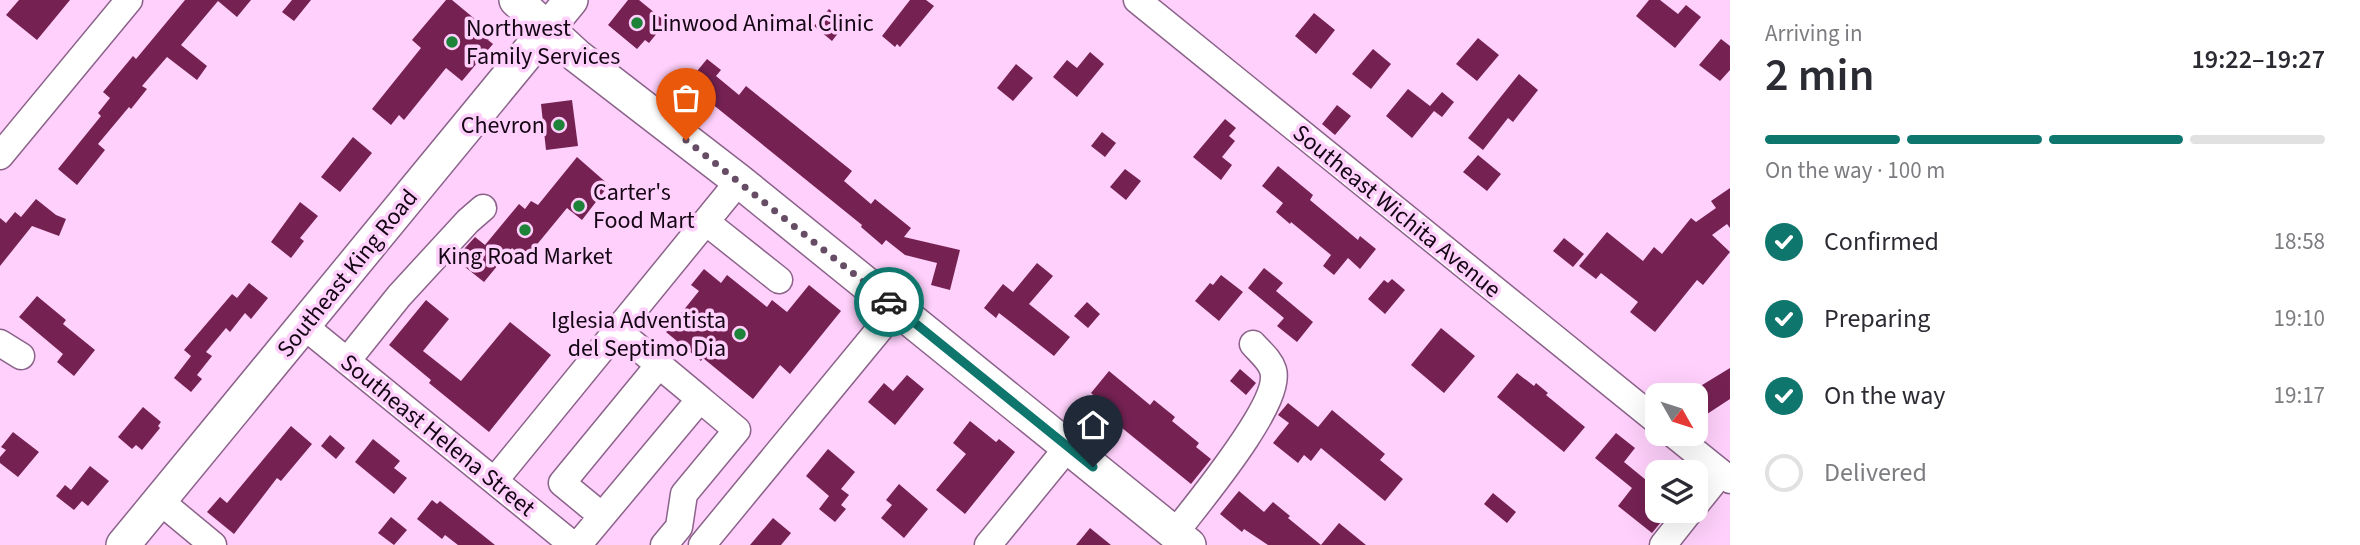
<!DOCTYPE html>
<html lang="en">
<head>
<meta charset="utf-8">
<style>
  :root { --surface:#fff; --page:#f2f2f3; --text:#2b2b33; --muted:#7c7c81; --line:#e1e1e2; --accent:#0f766e }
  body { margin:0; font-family:"Source Sans 3",sans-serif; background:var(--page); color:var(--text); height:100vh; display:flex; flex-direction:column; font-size:26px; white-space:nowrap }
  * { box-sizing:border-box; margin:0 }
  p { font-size:23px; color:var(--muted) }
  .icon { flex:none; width:38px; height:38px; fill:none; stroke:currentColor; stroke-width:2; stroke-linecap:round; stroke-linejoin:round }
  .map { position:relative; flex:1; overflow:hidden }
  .sheet { display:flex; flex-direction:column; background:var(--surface); width:630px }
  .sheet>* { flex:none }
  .needle { width:46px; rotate:129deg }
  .controls { position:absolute; left:1645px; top:383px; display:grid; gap:14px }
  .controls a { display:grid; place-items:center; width:63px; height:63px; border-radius:14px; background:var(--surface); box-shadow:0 7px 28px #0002; font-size:35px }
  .pin { position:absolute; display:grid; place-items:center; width:60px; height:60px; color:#fff; margin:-72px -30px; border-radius:50% 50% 50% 0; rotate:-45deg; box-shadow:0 0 7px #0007 }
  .pin .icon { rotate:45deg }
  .courier { position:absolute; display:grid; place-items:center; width:70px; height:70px; margin:-35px; border:5px solid #0f766e; border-radius:50%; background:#fff; color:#222; box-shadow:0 2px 9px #0007 }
  .head em { font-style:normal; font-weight:600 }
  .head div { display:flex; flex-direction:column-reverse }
  .head { display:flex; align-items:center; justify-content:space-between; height:119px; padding:0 35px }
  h1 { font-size:46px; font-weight:600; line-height:52px }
  .bar { display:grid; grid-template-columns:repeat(4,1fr); gap:10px 7px; align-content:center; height:84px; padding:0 35px }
  .bar i { height:9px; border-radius:5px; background:var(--line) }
  .bar .on { background:var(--accent) }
  .bar p { grid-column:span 4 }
  ol { padding:0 35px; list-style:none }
  li { display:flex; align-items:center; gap:21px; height:77px }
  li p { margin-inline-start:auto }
  li .icon { padding:7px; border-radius:50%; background:var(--accent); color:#fff; stroke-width:4 }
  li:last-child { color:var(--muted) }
  li i { width:38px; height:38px; border:4px solid var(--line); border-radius:50% }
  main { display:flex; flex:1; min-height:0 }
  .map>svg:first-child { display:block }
  .building { fill:#752253 }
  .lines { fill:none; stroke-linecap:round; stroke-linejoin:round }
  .minor-casing { stroke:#8b638a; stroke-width:29 }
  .major-casing { stroke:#8b638a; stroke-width:36 }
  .minor { stroke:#fff; stroke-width:26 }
  .major { stroke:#fff; stroke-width:33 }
  .done { stroke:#664d65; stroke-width:7; stroke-dasharray:0 12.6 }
  .route { stroke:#0f766e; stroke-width:9 }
  .poi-dot { fill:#1c8338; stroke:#fed0fb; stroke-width:2.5 }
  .labels { text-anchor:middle; stroke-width:7; stroke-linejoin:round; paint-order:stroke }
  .poi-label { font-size:24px; fill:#140614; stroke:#fed0fb; text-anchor:start }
  .street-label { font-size:24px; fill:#140614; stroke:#fed0fb }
</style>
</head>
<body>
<main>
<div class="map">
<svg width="1730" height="545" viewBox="0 0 1730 545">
  <rect width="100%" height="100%" fill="#fed0fb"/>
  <path class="building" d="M 19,0 L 70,0 L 37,40 L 6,15 Z
    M 185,0 L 251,0 L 237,17 L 218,1 L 181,45 L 207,66 L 197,80 L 167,57 L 142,86 L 147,89 L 131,109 L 129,107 L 98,144 L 105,150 L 77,185 L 58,169 L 101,116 L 98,113 L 110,98 L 103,92 L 133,56 L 136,59 Z
    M 292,0 L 311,0 L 294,21 L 282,12 Z
    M 446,0 L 452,0 L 493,34 L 488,40 L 493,44 L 462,81 L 446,68 L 404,120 L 399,115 L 391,125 L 372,109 L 421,48 L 412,40 Z
    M 628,0 L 639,0 L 666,22 L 649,43 L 645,40 L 637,49 L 608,25 Z
    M 910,0 L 926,0 L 934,6 L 900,47 L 897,44 L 895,47 L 882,36 Z
    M 1649,0 L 1660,0 L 1678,14 L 1686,5 L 1701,17 L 1675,48 L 1636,16 Z
    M 829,9 L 846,23 L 832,41 L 814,26 Z
    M 1314,13 L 1335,30 L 1316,54 L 1295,36 Z
    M 1478,38 L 1499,55 L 1477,81 L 1456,64 Z
    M 1721,39 L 1730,46 L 1730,70 L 1720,81 L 1699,65 Z
    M 1373,49 L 1391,64 L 1371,89 L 1352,74 Z
    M 1090,52 L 1104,64 L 1077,97 L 1053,77 L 1067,60 L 1077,68 Z
    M 707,59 L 721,70 L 716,76 L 739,95 L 746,86 L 852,171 L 844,181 L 871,204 L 875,199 L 911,228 L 904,237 L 960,250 L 950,290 L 931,285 L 937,263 L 905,255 L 886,240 L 882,245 L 861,227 L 862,225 L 706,99 L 703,103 L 684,87 Z
    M 1016,64 L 1033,78 L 1013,101 L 997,88 Z
    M 1519,74 L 1538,90 L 1513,122 L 1508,118 L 1483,150 L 1468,138 Z
    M 1408,89 L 1430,106 L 1442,92 L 1454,102 L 1442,117 L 1434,111 L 1412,138 L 1386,116 Z
    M 572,100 L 578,146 L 546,150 L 541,104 Z
    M 1337,105 L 1351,116 L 1335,135 L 1322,124 Z
    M 1225,119 L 1236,128 L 1229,136 L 1235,141 L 1222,157 L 1232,165 L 1221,180 L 1193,157 Z
    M 1102,132 L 1116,143 L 1105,157 L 1091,146 Z
    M 353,137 L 372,153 L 340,192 L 321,177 Z
    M 1478,155 L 1501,174 L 1487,191 L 1463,172 Z
    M 577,157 L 609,185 L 582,220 L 567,208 L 525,259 L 512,248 L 484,282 L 455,259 L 475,237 L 485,245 L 519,204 L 525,209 L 531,201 L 538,205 Z
    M 1278,166 L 1313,195 L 1310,200 L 1358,240 L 1360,236 L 1376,249 L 1360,269 L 1348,258 L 1334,275 L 1323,266 L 1331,255 L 1291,222 L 1290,224 L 1276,212 L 1283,203 L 1262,186 Z
    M 1125,169 L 1141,181 L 1126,200 L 1110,187 Z
    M 1730,188 L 1730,228 L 1727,224 L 1712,235 L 1730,252 L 1703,285 L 1697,280 L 1655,332 L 1630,312 L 1638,302 L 1601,273 L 1596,279 L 1579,266 L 1607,232 L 1643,261 L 1654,247 L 1662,254 L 1691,218 L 1696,222 L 1716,208 L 1711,201 Z
    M 36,199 L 56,215 L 66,219 L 59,236 L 32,226 L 0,266 L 0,218 L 6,223 L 15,212 L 21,217 Z
    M 300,202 L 318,216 L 300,238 L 304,241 L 291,258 L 271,242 Z
    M 1564,238 L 1584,254 L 1573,267 L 1553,251 Z
    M 1037,263 L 1053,276 L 1029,304 L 1070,337 L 1054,356 L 999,313 L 996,318 L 984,308 L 1003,284 L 1013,292 Z
    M 1264,268 L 1283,283 L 1276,291 L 1313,322 L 1297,342 L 1277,326 L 1284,318 L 1248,288 Z
    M 704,269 L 721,283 L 727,275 L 767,307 L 772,300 L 787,312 L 809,285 L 841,311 L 790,374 L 780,365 L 753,399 L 703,358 L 701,361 L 666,332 L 699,291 L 691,285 Z
    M 1221,275 L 1243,292 L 1219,321 L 1195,301 L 1210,283 L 1213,285 Z
    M 1392,279 L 1405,290 L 1385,314 L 1368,299 L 1384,280 L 1388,283 Z
    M 249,283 L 268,298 L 251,319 L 245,313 L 230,332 L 226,328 L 206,352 L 212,356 L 197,375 L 202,379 L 191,392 L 174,378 L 191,356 L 184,350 L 232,294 L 237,298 Z
    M 37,296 L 66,320 L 63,324 L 95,350 L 74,376 L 57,362 L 63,354 L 19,317 Z
    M 426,300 L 449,319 L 423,351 L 461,381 L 510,322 L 551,355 L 489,432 L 429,383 L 431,380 L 389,345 Z
    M 1087,302 L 1100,314 L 1088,328 L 1074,316 Z
    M 1441,328 L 1475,356 L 1444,393 L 1411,365 Z
    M 1730,368 L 1730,399 L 1704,416 L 1696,403 L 1696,396 L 1689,393 Z
    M 1240,369 L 1256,383 L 1246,395 L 1230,381 Z
    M 1109,371 L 1150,405 L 1154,400 L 1175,417 L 1172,421 L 1199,443 L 1196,447 L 1211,459 L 1191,484 L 1095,406 L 1099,400 L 1091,393 Z
    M 1517,373 L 1534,386 L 1536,383 L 1548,393 L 1546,395 L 1585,427 L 1564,452 L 1497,397 Z
    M 907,375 L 924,389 L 895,425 L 868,402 L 884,383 L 893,391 Z
    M 1288,403 L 1318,427 L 1332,410 L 1385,454 L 1380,460 L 1403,479 L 1385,501 L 1321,448 L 1311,461 L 1304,455 L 1298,463 L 1273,443 L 1289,423 L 1278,415 Z
    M 143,407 L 161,422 L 158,426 L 160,428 L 142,450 L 136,445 L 132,449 L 118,437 Z
    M 970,421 L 996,442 L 999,439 L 1015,452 L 965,514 L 936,490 L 966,454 L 953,443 Z
    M 291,426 L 312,444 L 281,481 L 277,478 L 234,534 L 207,512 L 220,497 L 227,503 Z
    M 13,432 L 39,452 L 18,477 L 0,463 L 0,457 L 6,450 L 1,447 Z
    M 1616,433 L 1635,448 L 1624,462 L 1657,489 L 1657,511 L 1670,511 L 1652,533 L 1618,506 L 1632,488 L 1595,458 Z
    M 330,435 L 345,448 L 336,459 L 321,446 Z
    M 373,439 L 400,461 L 394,468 L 407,478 L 394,494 L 355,462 Z
    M 828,449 L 855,472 L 841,489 L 849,495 L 841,505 L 846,509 L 835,522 L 819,509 L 829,496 L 806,476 Z
    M 90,466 L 109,481 L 88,506 L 82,501 L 74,510 L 56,496 L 65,485 L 71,490 Z
    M 899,484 L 928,509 L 904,538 L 881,518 L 892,505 L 886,500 Z
    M 1239,491 L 1264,512 L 1273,502 L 1290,516 L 1288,518 L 1321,545 L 1339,523 L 1366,545 L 1268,545 L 1244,529 L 1242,532 L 1220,514 Z
    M 1493,493 L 1516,512 L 1507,523 L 1484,504 Z
    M 432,500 L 437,504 L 440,501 L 495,545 L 458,545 L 445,535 L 442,539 L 417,519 Z
    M 391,517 L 407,530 L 394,545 L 378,533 Z
    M 773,518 L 791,533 L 781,545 L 750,545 Z
    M 1090,528 L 1111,545 L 1076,545 Z"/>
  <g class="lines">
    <g class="minor-casing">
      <path id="minor" d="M 1137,0 L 1657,421
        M 0,156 L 129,0
        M 706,222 L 779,280
        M 304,326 L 573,545
        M 0,343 L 21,356
        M 347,361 L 399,296 L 468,221 L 483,208
        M 1673,434 L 1730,480
        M 495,480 L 739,181
        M 160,501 L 213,545
        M 1696,504 L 1721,473
        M 602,516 L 562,483 L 659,365
        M 1175,533 C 1196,505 1283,403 1273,370 C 1270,360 1260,352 1253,344
        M 578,545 L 700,399 L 617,330
        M 664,545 L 679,527 L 684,494 L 737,430 L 700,399
        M 702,545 L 897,308
        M 988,545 L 1068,447
        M 1663,545 L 1690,511"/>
    </g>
    <g class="major-casing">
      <path id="major" d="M 516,0 L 577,56 L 739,181 L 1189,545
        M 123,545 L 571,0"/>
    </g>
    <use href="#minor" class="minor"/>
    <use href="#major" class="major"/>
  </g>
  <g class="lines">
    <path class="done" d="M 686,140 L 889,302"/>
    <path class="route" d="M 889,302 L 1093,467"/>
  </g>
  <g class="poi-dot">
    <circle cx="637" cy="23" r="7"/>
    <circle cx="452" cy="42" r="7"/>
    <circle cx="559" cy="125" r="7"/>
    <circle cx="579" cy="206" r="7"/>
    <circle cx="525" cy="230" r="7"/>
    <circle cx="740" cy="334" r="7"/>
  </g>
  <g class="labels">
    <g class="poi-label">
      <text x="651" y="31">Linwood Animal Clinic</text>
      <text x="466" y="36">Northwest<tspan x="466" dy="28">Family Services</tspan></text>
      <text x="545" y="133" text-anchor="end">Chevron</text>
      <text x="593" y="200">Carter's<tspan x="593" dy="28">Food Mart</tspan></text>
      <text x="525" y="264" text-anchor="middle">King Road Market</text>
      <text x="726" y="328" text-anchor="end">Iglesia Adventista<tspan x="726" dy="28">del Septimo Dia</tspan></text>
    </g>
    <g class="street-label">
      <text transform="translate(1397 211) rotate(39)" y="8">Southeast Wichita Avenue</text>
      <text transform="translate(347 273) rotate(-51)" y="8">Southeast King Road</text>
      <text transform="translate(438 435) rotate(39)" y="8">Southeast Helena Street</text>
    </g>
  </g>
</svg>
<div class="controls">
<a><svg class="needle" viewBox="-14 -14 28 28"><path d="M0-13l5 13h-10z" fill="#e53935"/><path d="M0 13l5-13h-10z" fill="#7c7c81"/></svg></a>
<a><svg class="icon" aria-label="layers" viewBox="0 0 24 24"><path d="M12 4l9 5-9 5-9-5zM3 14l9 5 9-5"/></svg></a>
</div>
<div class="pin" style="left:686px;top:140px;background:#ea580c"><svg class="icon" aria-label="bag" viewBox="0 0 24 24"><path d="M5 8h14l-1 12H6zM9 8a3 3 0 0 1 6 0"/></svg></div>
<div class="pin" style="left:1093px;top:467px;background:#1f2937"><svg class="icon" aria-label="home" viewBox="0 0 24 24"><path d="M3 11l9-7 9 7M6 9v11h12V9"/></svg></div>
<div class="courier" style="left:889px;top:302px"><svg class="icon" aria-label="car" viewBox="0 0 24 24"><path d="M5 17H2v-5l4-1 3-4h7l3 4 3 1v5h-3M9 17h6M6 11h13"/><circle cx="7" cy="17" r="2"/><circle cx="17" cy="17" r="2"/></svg></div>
</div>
<section class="sheet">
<div class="head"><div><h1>2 min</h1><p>Arriving in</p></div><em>19:22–19:27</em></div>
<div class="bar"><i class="on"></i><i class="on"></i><i class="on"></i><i></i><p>On the way · 100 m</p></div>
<ol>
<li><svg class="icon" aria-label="check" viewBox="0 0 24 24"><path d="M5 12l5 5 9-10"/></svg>Confirmed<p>18:58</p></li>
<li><svg class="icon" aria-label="check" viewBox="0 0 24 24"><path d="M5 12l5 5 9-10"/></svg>Preparing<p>19:10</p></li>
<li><svg class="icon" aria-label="check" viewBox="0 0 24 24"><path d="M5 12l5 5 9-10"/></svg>On the way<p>19:17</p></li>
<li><i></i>Delivered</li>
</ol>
</section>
</main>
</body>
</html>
